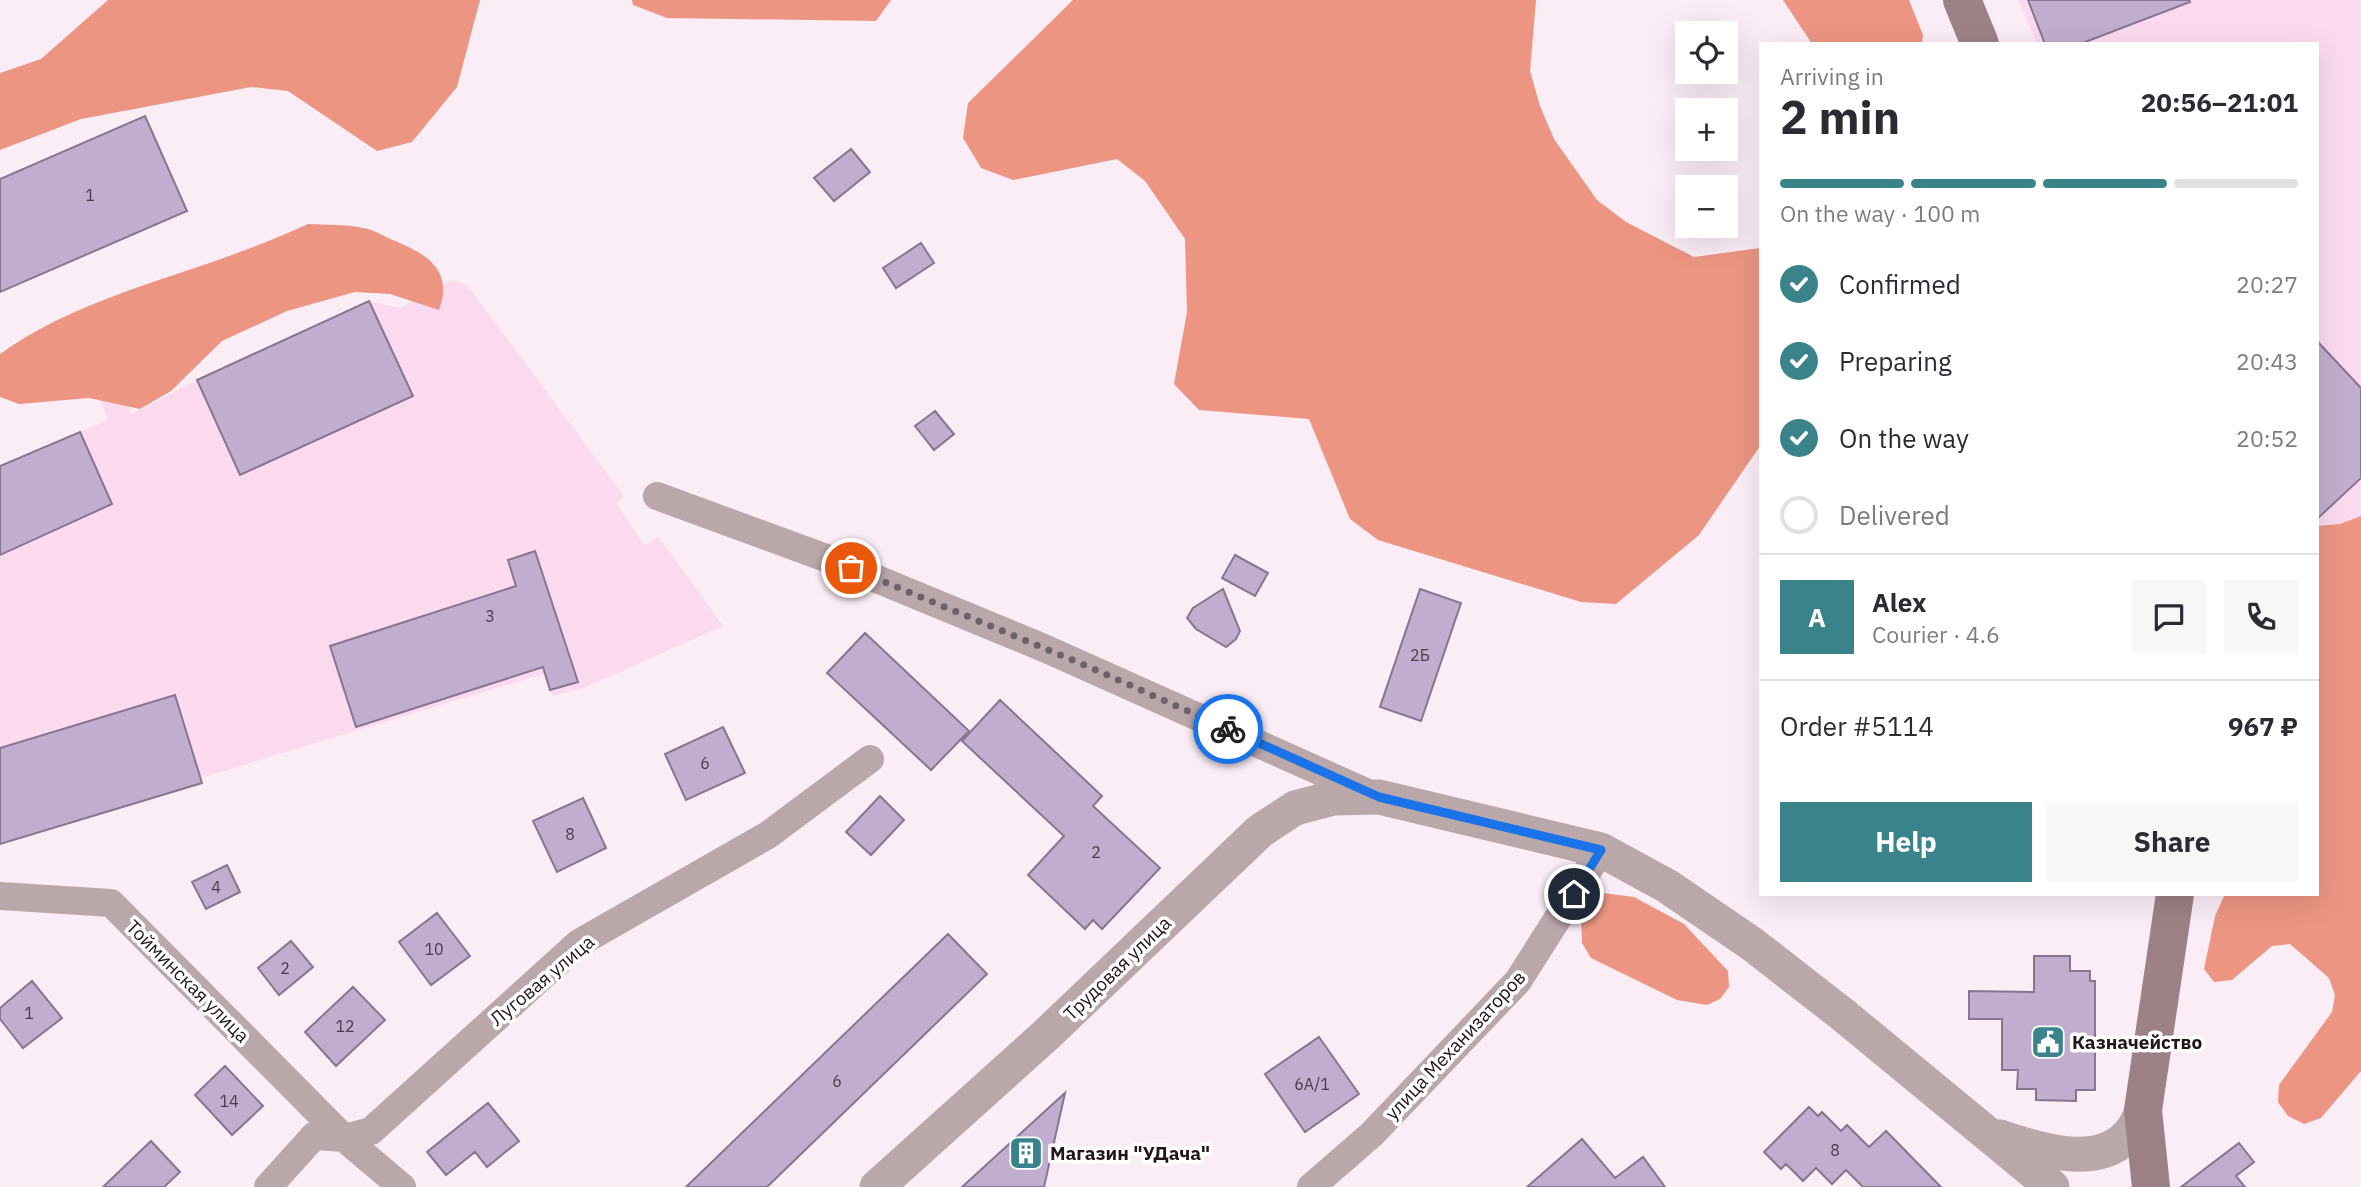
<!DOCTYPE html>
<html lang="en">
<head>
<meta charset="utf-8">
<style>
  :root { --surface:#fff; --page:#f7f7f7; --text:#2b2b33; --muted:#7c7c81; --line:#e1e1e2; --accent:#3b838a }
  body { margin:0; font-family:"IBM Plex Sans",sans-serif; background:var(--page); color:var(--text); height:100vh; display:flex; flex-direction:column; font-size:26px; white-space:nowrap }
  * { box-sizing:border-box; margin:0 }
  p { font-size:23px; color:var(--muted) }
  .icon { flex:none; width:38px; height:38px; fill:none; stroke:currentColor; stroke-width:2; stroke-linecap:round; stroke-linejoin:round }
  .map { position:relative; flex:1; overflow:hidden }
  .details { position:absolute; left:1759px; top:42px; width:560px; height:854px; display:flex; flex-direction:column; background:var(--surface); border-radius:0px; box-shadow:0 7px 28px #0002 }
  .details>* { flex:none }
  .tools { position:absolute; left:1675px; top:21px; display:grid; gap:14px }
  .tools a { display:grid; place-items:center; width:63px; height:63px; border-radius:0px; background:var(--surface); box-shadow:0 7px 28px #0002; font-size:35px }
  .pin { position:absolute; display:grid; place-items:center; width:60px; height:60px; color:#fff; margin:-30px; border:4px solid #fff; border-radius:50%; box-shadow:0 2px 7px #0007 }
  .courier { position:absolute; display:grid; place-items:center; width:70px; height:70px; margin:-35px; border:5px solid #1a73e8; border-radius:50%; background:#fff; color:#222; box-shadow:0 2px 9px #0007 }
  .headline em { font-style:normal; font-weight:800 }
  .headline div { display:flex; flex-direction:column-reverse }
  .headline { display:flex; align-items:center; justify-content:space-between; height:119px; padding:0 21px }
  h1 { font-size:46px; font-weight:800; line-height:52px }
  .bar { display:grid; grid-template-columns:repeat(4,1fr); gap:10px 7px; align-content:center; height:84px; padding:0 21px }
  .bar i { height:9px; border-radius:5px; background:var(--line) }
  .bar .current { background:var(--accent) }
  .bar p { grid-column:span 4 }
  .line { display:flex; align-items:center; gap:18px; padding:0 21px; border-top:2px solid var(--line) }
  .line div { flex:1 }
  .round { display:grid; place-items:center; flex:none; width:74px; height:74px; border-radius:0px; background:var(--page) }
  ol { padding:0 21px; list-style:none }
  li { display:flex; align-items:center; gap:21px; height:77px }
  li p { margin-inline-start:auto }
  li .icon { padding:7px; border-radius:50%; background:var(--accent); color:#fff; stroke-width:4 }
  li:last-child { color:var(--muted) }
  li i { width:38px; height:38px; border:4px solid var(--line); border-radius:50% }
  .primary-button { display:flex; gap:14px; margin-top:auto; padding:14px 21px }
  .primary-button a { flex:1; height:80px; border-radius:0px; background:var(--accent); color:#fff; font-size:28px; font-weight:800; line-height:80px; text-align:center }
  .primary-button a+a { background:var(--page); color:var(--text) }
  .map>svg:first-child { display:block }
  .built { fill:#fbdaf0 }
  .forest { fill:#ec9583 }
  .building { fill:#c1aece; stroke:#877592; stroke-width:2 }
  .lines { fill:none; stroke-linecap:round; stroke-linejoin:round }
  .minor { stroke:#b9a7aa; stroke-width:28 }
  .tertiary { stroke:#b9a7aa; stroke-width:35 }
  .secondary { stroke:#9c8287; stroke-width:38 }
  .done { stroke:#6e616a; stroke-width:7; stroke-dasharray:0 12.6 }
  .route { stroke:#1a73e8; stroke-width:9 }
  .labels { text-anchor:middle; stroke-width:7; stroke-linejoin:round; paint-order:stroke }
  .number-label { font-size:16px; fill:#4a3c4a }
  .street-label { font-size:19px; fill:#22161e; stroke:#fff }
  .poi-label { font-size:19px; font-weight:bold; fill:#22161e; stroke:#fff; text-anchor:start }
</style>
</head>
<body>
<div class="map">
<svg width="2361" height="1187" viewBox="0 0 2361 1187">
  <rect width="100%" height="100%" fill="#fbedf6"/>
  <path class="built" d="M 2018,0 L 2361,0 L 2361,556 L 2317,532 L 2317,44 L 2037,44 Z
    M 452,280 L 467,285 L 624,496 L 617,504 L 645,546 L 658,536 L 723,626 L 584,688 L 552,696 L 543,674 L 0,839 L 0,466 L 108,420 L 96,390 L 117,384 L 132,414 L 197,380 L 369,301 L 399,308 Z"/>
  <path class="forest" d="M 108,0 L 480,0 L 457,87 L 412,142 L 377,151 L 288,91 L 251,87 L 81,119 L 0,150 L 0,73 L 41,59 Z
    M 632,0 L 891,0 L 876,21 L 667,18 L 633,5 Z
    M 1073,0 L 1536,0 L 1530,71 L 1540,106 L 1554,139 L 1597,200 L 1626,222 L 1694,257 L 1760,248 L 1760,446 L 1699,535 L 1616,604 L 1581,602 L 1378,540 L 1350,519 L 1309,419 L 1199,410 L 1174,384 L 1187,312 L 1185,239 L 1145,181 L 1117,159 L 1013,180 L 981,168 L 963,138 L 968,103 Z
    M 1783,0 L 1909,0 L 1923,35 L 1922,44 L 1812,44 Z
    M 308,224 C 326,225 345,224 363,228 C 373,229 383,236 393,240 C 426,254 454,269 439,310 L 390,294 L 355,292 L 287,311 L 222,341 L 171,391 L 140,409 L 89,398 L 19,404 L 0,397 L 0,354 C 74,301 164,281 248,249 C 269,241 288,233 308,224 Z
    M 2361,516 L 2361,1071 L 2321,1118 L 2304,1124 L 2288,1116 L 2278,1102 L 2279,1085 L 2332,1012 L 2335,995 L 2329,978 L 2290,944 L 2272,946 L 2232,980 L 2214,982 L 2204,969 L 2215,916 L 2225,894 L 2317,894 L 2317,526 L 2340,524 Z
    M 1603,893 L 1634,897 L 1684,924 L 1728,971 L 1729,987 L 1720,999 L 1707,1005 L 1677,1000 L 1591,958 L 1582,943 L 1581,914 Z"/>
  <path class="building" d="M 2028,0 L 2189,0 L 2190,2 L 2080,44 L 2045,44 Z
    M 145,116 L 187,211 L 0,292 L 0,179 Z
    M 851,149 L 870,172 L 834,201 L 814,178 Z
    M 921,243 L 934,263 L 896,288 L 883,268 Z
    M 369,301 L 413,396 L 240,475 L 197,380 Z
    M 2317,341 L 2361,388 L 2361,478 L 2317,519 Z
    M 935,411 L 954,434 L 934,450 L 915,426 Z
    M 80,432 L 112,504 L 0,555 L 0,466 Z
    M 535,551 L 578,682 L 550,690 L 543,667 L 356,727 L 330,646 L 516,586 L 508,560 Z
    M 1235,555 L 1268,573 L 1255,596 L 1222,578 Z
    M 1223,589 L 1240,631 L 1236,639 L 1226,647 L 1196,629 L 1187,618 L 1193,608 Z
    M 1420,589 L 1461,603 L 1421,721 L 1380,707 Z
    M 865,633 L 969,731 L 931,770 L 827,673 Z
    M 175,695 L 202,783 L 0,844 L 0,748 Z
    M 1000,700 L 1102,796 L 1093,806 L 1160,868 L 1102,929 L 1093,920 L 1085,929 L 1028,875 L 1064,836 L 962,741 Z
    M 723,727 L 745,773 L 686,800 L 665,754 Z
    M 880,796 L 904,820 L 871,855 L 846,832 Z
    M 583,798 L 606,848 L 557,872 L 533,821 Z
    M 227,865 L 240,892 L 206,909 L 192,882 Z
    M 437,913 L 470,956 L 431,985 L 399,942 Z
    M 948,934 L 987,974 L 767,1187 L 686,1187 Z
    M 291,941 L 313,967 L 279,995 L 258,968 Z
    M 2034,956 L 2070,956 L 2070,971 L 2090,971 L 2090,981 L 2095,981 L 2095,1090 L 2076,1090 L 2076,1101 L 2036,1100 L 2036,1089 L 2017,1089 L 2018,1070 L 2002,1070 L 2002,1019 L 1969,1019 L 1969,991 L 2034,992 Z
    M 32,981 L 62,1018 L 23,1048 L 0,1019 L 0,1008 Z
    M 353,987 L 385,1020 L 336,1066 L 305,1032 Z
    M 1319,1037 L 1359,1094 L 1305,1132 L 1265,1074 Z
    M 225,1066 L 263,1106 L 232,1135 L 195,1095 Z
    M 1065,1093 L 1044,1187 L 962,1187 Z
    M 488,1103 L 519,1141 L 487,1167 L 475,1152 L 446,1175 L 427,1152 Z
    M 1809,1107 L 1818,1116 L 1822,1112 L 1841,1131 L 1847,1125 L 1869,1147 L 1886,1131 L 1941,1187 L 1863,1187 L 1846,1170 L 1832,1184 L 1816,1168 L 1803,1181 L 1786,1164 L 1781,1169 L 1764,1152 Z
    M 1582,1139 L 1615,1178 L 1643,1157 L 1665,1187 L 1527,1187 Z
    M 151,1141 L 180,1172 L 164,1187 L 103,1187 Z
    M 2239,1143 L 2254,1162 L 2236,1176 L 2245,1187 L 2181,1187 Z"/>
  <g class="lines">
    <path class="minor" d="M 657,496 L 826,558 L 1044,648 L 1377,797
      M 0,896 L 111,903 L 344,1138 L 402,1187
      M 268,1187 L 314,1136 L 344,1138 L 371,1131 L 579,943 L 768,835 L 870,759
      M 1311,1187 L 1372,1134 L 1518,981 L 1601,850"/>
    <path class="tertiary" d="M 2000,1137 C 2040,1150 2103,1172 2133,1129 C 2137,1123 2140,1116 2143,1110
      M 877,1187 L 1046,1035 L 1260,831 L 1295,808 L 1333,798 L 1379,797 L 1601,850 L 1667,886 L 1752,944 L 1842,1014 L 2052,1187"/>
    <path class="secondary" d="M 1962,0 L 1980,44
      M 2151,1187 L 2143,1110 L 2175,894"/>
  </g>
  <g class="lines">
    <path class="done" d="M 851,568 L 1087,666 L 1228,729"/>
    <path class="route" d="M 1228,729 L 1379,797 L 1601,850 L 1574,894"/>
  </g>
  <defs>
    <g id="civic-square" transform="scale(1.75)"><rect x="-9" y="-9" width="18" height="18" rx="4" fill="#3b838a" stroke="#fff"/><path d="M-.6-6.5H3V-4.5H.6V-3L4-1V1h2V6H-6V1h2V-1L-.6-3ZM-1.2 2.5V6h2.4V2.5Z" fill="#fff"/></g>
    <g id="building-square" transform="scale(1.75)"><rect x="-9" y="-9" width="18" height="18" rx="4" fill="#3b838a" stroke="#fff"/><path d="M-4-6H4V6H1V3H-1V6H-4ZM-2.5-4.3h1.7v1.8h-1.7ZM.8-4.3h1.7v1.8H.8ZM-2.5-1h1.7V.8h-1.7ZM.8-1h1.7V.8H.8Z" fill="#fff"/></g>
  </defs>
  <g fill-rule="evenodd">
    <use href="#civic-square" x="2048" y="1042"/>
    <use href="#building-square" x="1026" y="1153"/>
  </g>
  <g class="labels">
    <g class="number-label">
      <text x="90" y="201">1</text>
      <text x="490" y="622">3</text>
      <text x="1420" y="661">2Б</text>
      <text x="705" y="769">6</text>
      <text x="570" y="840">8</text>
      <text x="1096" y="858">2</text>
      <text x="216" y="893">4</text>
      <text x="434" y="955">10</text>
      <text x="285" y="974">2</text>
      <text x="29" y="1019">1</text>
      <text x="345" y="1032">12</text>
      <text x="837" y="1087">6</text>
      <text x="1312" y="1090">6А/1</text>
      <text x="229" y="1107">14</text>
      <text x="1835" y="1156">8</text>
    </g>
    <g class="street-label">
      <text transform="translate(1117 968) rotate(-44)" y="7">Трудовая улица</text>
      <text transform="translate(542 980) rotate(-40)" y="7">Луговая улица</text>
      <text transform="translate(188 981) rotate(45)" y="7">Тойминская улица</text>
      <text transform="translate(1455 1045) rotate(-47)" y="7">улица Механизаторов</text>
    </g>
    <g class="poi-label">
      <text x="2072" y="1049">Казначейство</text>
      <text x="1050" y="1160">Магазин "УДача"</text>
    </g>
  </g>
</svg>
<div class="tools">
<a><svg class="icon" aria-label="locate" viewBox="0 0 24 24"><circle cx="12" cy="12" r="6"/><path d="M12 2v4M12 18v4M2 12h4M18 12h4"/></svg></a>
<a>+</a>
<a>−</a>
</div>
<div class="pin" style="left:851px;top:568px;background:#ea580c"><svg class="icon" aria-label="bag" viewBox="0 0 24 24"><path d="M5 8h14l-1 12H6zM9 8a3 3 0 0 1 6 0"/></svg></div>
<div class="pin" style="left:1574px;top:894px;background:#1f2937"><svg class="icon" aria-label="home" viewBox="0 0 24 24"><path d="M3 11l9-7 9 7M6 9v11h12V9"/></svg></div>
<div class="courier" style="left:1228px;top:729px"><svg class="icon" aria-label="bike" viewBox="0 0 24 24"><circle cx="6" cy="16" r="4"/><circle cx="18" cy="16" r="4"/><path d="M6 16l4-8h5l3 8M10 8l3 8H6M13 5h3"/></svg></div>
<section class="details">
<div class="headline"><div><h1>2 min</h1><p>Arriving in</p></div><em>20:56–21:01</em></div>
<div class="bar"><i class="current"></i><i class="current"></i><i class="current"></i><i></i><p>On the way · 100 m</p></div>
<ol>
<li><svg class="icon" aria-label="check" viewBox="0 0 24 24"><path d="M5 12l5 5 9-10"/></svg>Confirmed<p>20:27</p></li>
<li><svg class="icon" aria-label="check" viewBox="0 0 24 24"><path d="M5 12l5 5 9-10"/></svg>Preparing<p>20:43</p></li>
<li><svg class="icon" aria-label="check" viewBox="0 0 24 24"><path d="M5 12l5 5 9-10"/></svg>On the way<p>20:52</p></li>
<li><i></i>Delivered</li>
</ol>
<div class="line" style="height:126px"><b class="round" style="background:var(--accent);color:#fff">A</b><div><b>Alex</b><p>Courier · 4.6</p></div><a class="round"><svg class="icon" aria-label="chat" viewBox="0 0 24 24"><path d="M4 5h16v11H9l-5 4z"/></svg></a><a class="round"><svg class="icon" aria-label="phone" viewBox="0 0 24 24"><path d="M5 4h4l2 5-3 2q2 4 5 5l2-3 5 2v4C11 20 4 13 5 4z"/></svg></a></div>
<div class="line" style="height:91px"><div>Order #5114</div><b>967 ₽</b></div>
<div class="primary-button"><a>Help</a><a>Share</a></div>
</section>
</div>
</body>
</html>
